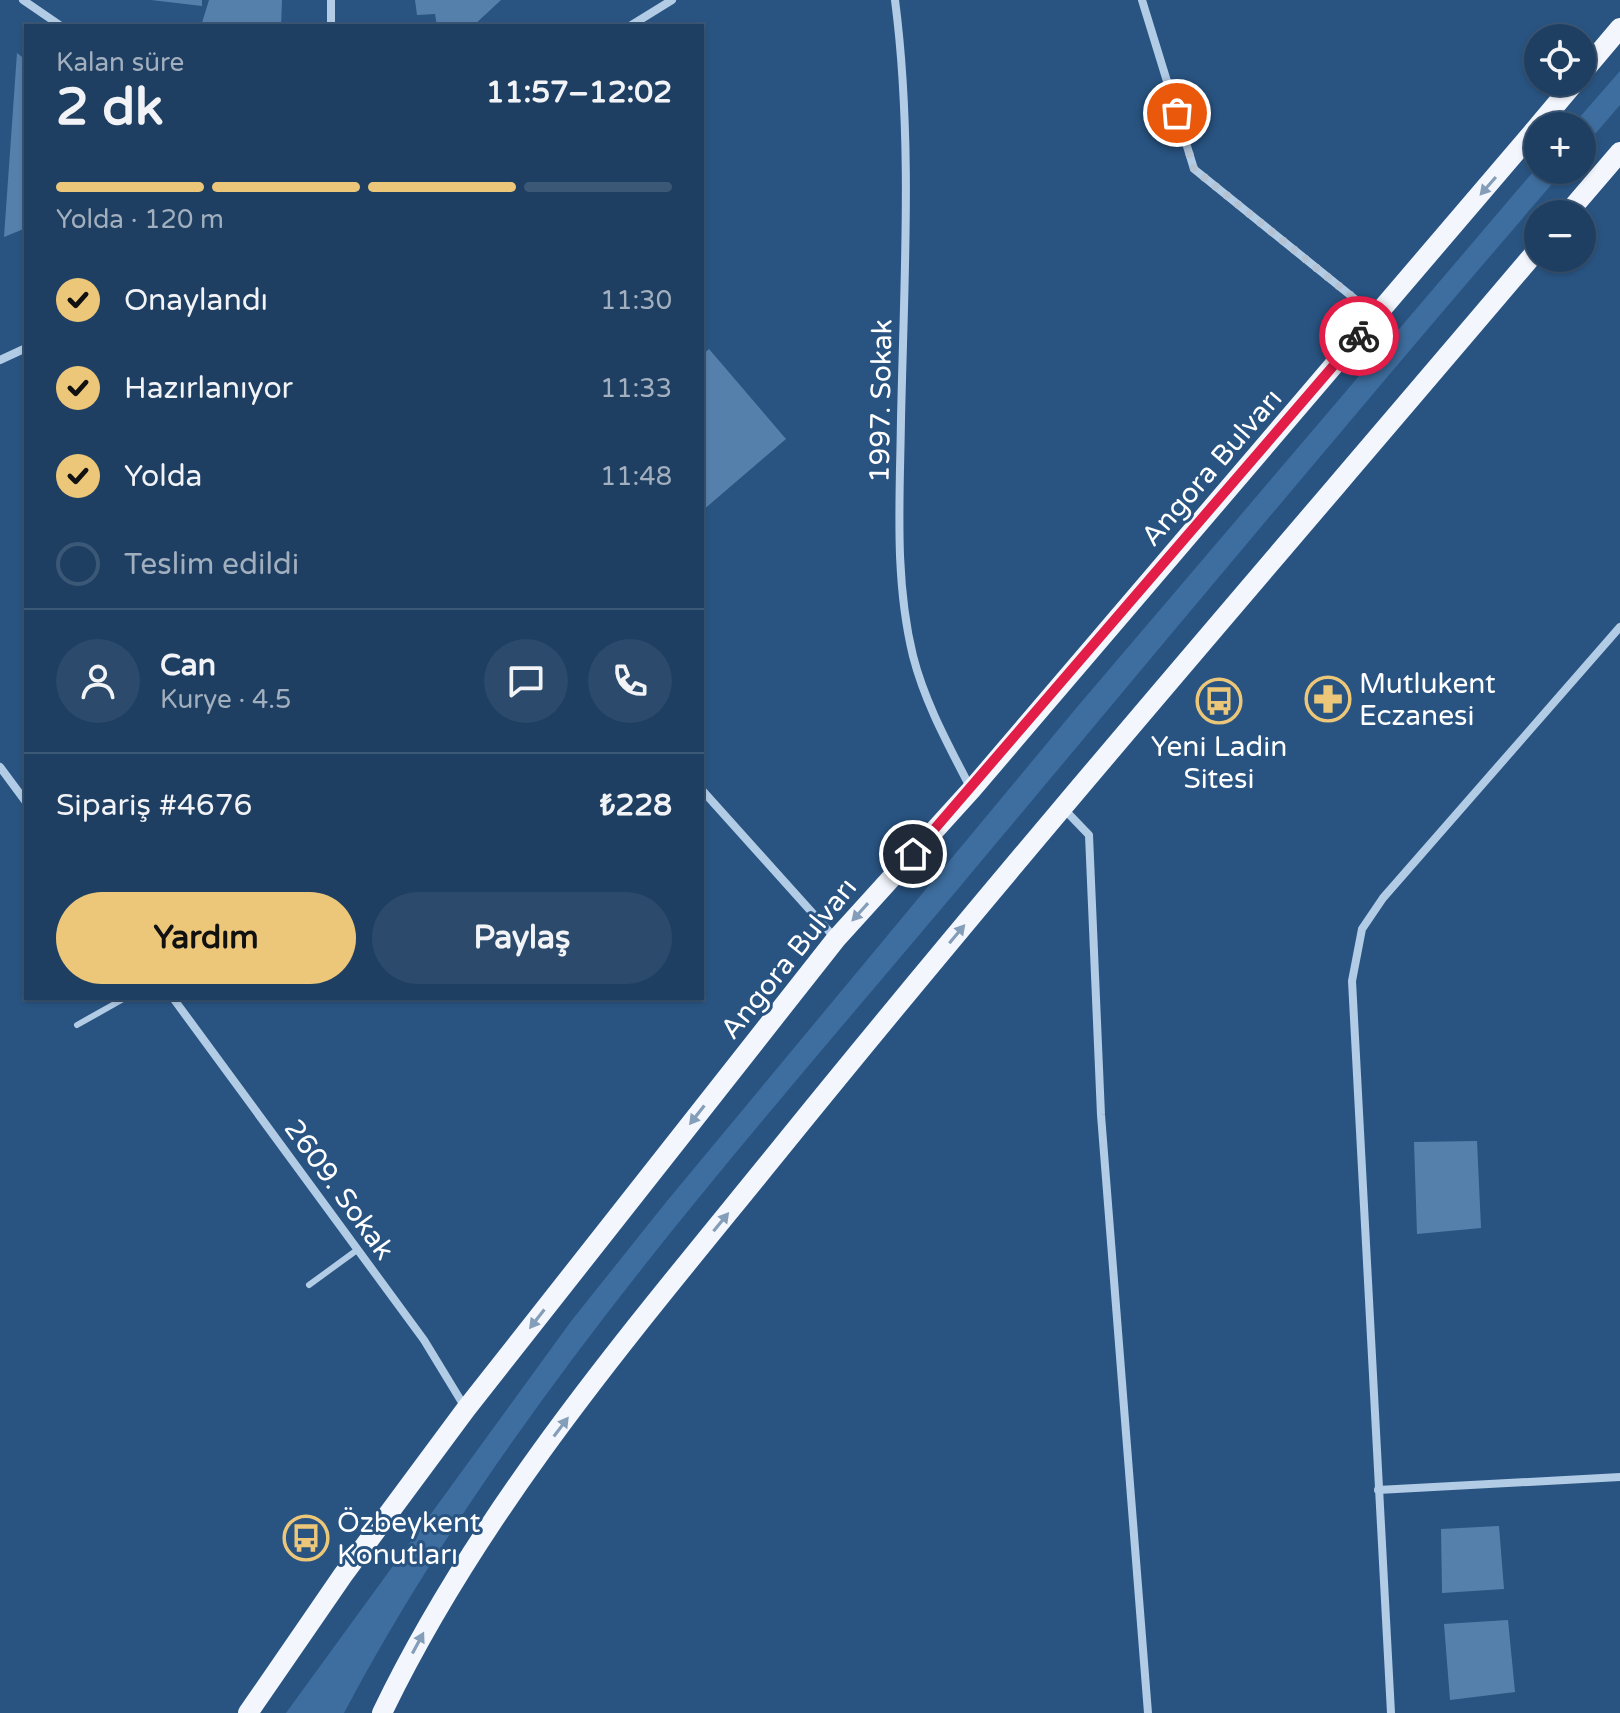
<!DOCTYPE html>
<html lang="tr">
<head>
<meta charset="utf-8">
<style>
  :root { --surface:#1f3f62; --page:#2c4a6b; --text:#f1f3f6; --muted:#a1afbe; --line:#3c5877; --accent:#edc779 }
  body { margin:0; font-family:"Varela Round",sans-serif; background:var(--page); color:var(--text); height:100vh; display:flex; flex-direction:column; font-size:30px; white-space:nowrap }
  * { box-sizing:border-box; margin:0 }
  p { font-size:26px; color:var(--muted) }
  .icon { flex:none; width:44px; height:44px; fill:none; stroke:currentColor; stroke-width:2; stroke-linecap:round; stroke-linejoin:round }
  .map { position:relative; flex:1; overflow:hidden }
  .drawer { position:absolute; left:24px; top:24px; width:680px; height:976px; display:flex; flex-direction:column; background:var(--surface); border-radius:0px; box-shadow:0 2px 6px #0004,0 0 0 2px var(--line) }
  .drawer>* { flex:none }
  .fabs { position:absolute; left:1524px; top:24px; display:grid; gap:16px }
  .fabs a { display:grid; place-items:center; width:72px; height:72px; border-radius:50%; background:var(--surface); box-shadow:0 2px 6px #0004,0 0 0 2px var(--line); font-size:40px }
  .pin { position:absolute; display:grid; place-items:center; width:68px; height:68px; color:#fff; margin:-34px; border:4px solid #fff; border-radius:50%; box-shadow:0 2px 8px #0007 }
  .courier { position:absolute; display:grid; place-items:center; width:80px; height:80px; margin:-40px; border:6px solid #e11d48; border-radius:50%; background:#fff; color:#222; box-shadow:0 2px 10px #0007 }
  .overview em { font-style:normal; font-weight:700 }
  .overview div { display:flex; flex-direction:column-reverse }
  .overview { display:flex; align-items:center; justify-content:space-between; height:136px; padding:0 32px }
  h1 { font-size:52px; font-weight:700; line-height:60px }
  .bar { display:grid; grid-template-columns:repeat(4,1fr); gap:12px 8px; align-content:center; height:96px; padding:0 32px }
  .bar i { height:10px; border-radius:6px; background:var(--line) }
  .bar .selected { background:var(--accent) }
  .bar p { grid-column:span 4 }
  .line { display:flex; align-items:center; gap:20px; padding:0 32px; border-top:2px solid var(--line) }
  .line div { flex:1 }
  .round { display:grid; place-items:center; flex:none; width:84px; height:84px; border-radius:42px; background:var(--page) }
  ol { padding:0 32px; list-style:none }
  li { display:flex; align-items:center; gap:24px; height:88px }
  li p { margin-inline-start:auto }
  li .icon { padding:8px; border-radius:50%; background:var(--accent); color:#111; stroke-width:4 }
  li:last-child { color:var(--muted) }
  li i { width:44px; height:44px; border:4px solid var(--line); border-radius:50% }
  .action { display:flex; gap:16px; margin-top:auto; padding:16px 32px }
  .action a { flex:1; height:92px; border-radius:48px; background:var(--accent); color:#111; font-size:32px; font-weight:700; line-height:92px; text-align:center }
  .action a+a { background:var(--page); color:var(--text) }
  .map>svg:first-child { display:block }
  .green { fill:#3e6e9f }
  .building { fill:#5680ac }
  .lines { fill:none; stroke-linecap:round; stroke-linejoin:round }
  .service { stroke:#b2cce6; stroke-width:6 }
  .minor { stroke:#b2cce6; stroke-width:8 }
  .primary { stroke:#f3f7fd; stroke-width:20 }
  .oneway { fill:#849db9 }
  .done { stroke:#b4c3d3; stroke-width:8; stroke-dasharray:0 14.4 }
  .route { stroke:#e11d48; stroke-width:10 }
  .labels { text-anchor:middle; stroke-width:6; stroke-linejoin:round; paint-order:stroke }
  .street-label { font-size:28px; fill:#fff; stroke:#295482 }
  .poi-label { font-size:28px; fill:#fff; stroke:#295482; text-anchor:start }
</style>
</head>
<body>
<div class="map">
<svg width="1620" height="1713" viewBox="0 0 1620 1713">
  <rect width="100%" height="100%" fill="#295482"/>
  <path class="green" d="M 1620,71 L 1620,105 L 1582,149 L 1582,126 L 1572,126 Z
    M 1538,166 L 1538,170 L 1564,170 C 1359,408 1159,649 958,889 C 737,1152 506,1408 344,1713 L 286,1713 L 572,1320 L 667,1201 L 1078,706 Z"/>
  <path class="building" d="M 151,0 L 202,0 L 202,6 Z
    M 209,0 L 282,0 L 281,26 L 201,26 Z
    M 415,0 L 501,0 L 473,26 L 437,26 L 435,14 L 417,15 Z
    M 17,53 L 26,60 L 26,228 L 4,237 Z
    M 709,349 L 786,439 L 702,511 L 702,355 Z
    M 1477,1141 L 1481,1228 L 1417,1234 L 1414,1142 Z
    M 1499,1526 L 1504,1589 L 1442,1593 L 1441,1529 Z
    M 1508,1620 L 1515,1692 L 1450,1700 L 1444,1624 Z"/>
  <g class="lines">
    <path class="service" d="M 77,1025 L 125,998
      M 309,1285 L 357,1250"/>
    <path class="minor" d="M 23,0 L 61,26
      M 895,0 C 913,138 904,280 901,419 C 900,498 894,578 913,656 C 925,703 949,746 971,789
      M 1142,0 L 1194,169 L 1376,316
      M 331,26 L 331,0
      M 630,26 L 672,0
      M 0,360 L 26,348
      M 0,767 L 26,802
      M 702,790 L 835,938
      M 1064,809 L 1089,835 L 1101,1115 L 1148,1713
      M 173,998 L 424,1340 L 466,1409
      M 1378,1490 L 1620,1477
      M 1391,1713 L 1352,981 L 1362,929 L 1383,898 L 1620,627"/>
    <path class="primary" d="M 1582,73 L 1620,28
      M 1538,126 L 1575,82
      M 1567,214 L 1620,152
      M 248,1713 L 343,1575 L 466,1409 L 836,939 L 972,789 L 1538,126
      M 382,1713 C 484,1501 641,1321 788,1139 C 1032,838 1287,545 1538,249"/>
  </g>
  <defs><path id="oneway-solid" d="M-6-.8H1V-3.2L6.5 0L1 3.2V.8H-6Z" transform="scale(2)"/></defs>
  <g class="oneway">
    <use href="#oneway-solid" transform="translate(1488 186) rotate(131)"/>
    <use href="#oneway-solid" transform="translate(860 912) rotate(132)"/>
    <use href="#oneway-solid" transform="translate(957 934) rotate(-50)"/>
    <use href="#oneway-solid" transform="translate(697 1115) rotate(128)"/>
    <use href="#oneway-solid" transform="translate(721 1222) rotate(-51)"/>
    <use href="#oneway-solid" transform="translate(537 1319) rotate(128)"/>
    <use href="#oneway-solid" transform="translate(561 1427) rotate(-53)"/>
    <use href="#oneway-solid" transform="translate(418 1643) rotate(-62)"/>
  </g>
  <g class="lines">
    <path class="done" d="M 1177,113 L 1194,169 L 1376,316 L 1359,336"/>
    <path class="route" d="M 913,854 L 1359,336"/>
  </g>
  <defs>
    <g id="pharmacy-ring" transform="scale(2.3)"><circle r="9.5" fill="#295482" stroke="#edc779" stroke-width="1.5"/><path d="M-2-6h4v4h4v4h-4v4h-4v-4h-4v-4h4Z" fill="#edc779"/></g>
    <g id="bus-ring" transform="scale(2.3)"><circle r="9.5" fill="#295482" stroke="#edc779" stroke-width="1.5"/><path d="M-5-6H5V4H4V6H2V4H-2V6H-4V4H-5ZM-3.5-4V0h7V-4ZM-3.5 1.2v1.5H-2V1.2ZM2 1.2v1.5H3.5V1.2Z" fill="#edc779"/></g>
  </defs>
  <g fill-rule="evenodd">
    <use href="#pharmacy-ring" x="1328" y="699"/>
    <use href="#bus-ring" x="1219" y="701"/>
    <use href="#bus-ring" x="306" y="1538"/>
  </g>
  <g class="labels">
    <g class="street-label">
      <text transform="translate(880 401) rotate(-89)" y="10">1997. Sokak</text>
      <text transform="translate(1211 467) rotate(-49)" y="10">Angora Bulvarı</text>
      <text transform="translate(788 958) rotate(-51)" y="10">Angora Bulvarı</text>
      <text transform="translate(340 1189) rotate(54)" y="10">2609. Sokak</text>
    </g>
    <g class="poi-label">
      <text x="1359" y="693">Mutlukent<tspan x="1359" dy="32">Eczanesi</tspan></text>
      <text x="1219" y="756" text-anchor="middle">Yeni Ladin<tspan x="1219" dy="32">Sitesi</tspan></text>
      <text x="337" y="1532">Özbeykent<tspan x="337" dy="32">Konutları</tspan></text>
    </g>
  </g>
</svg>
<div class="fabs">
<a><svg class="icon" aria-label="locate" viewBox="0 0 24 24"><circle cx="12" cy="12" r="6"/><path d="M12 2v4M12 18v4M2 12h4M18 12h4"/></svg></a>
<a>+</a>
<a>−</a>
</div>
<div class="pin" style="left:1177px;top:113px;background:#ea580c"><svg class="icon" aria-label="bag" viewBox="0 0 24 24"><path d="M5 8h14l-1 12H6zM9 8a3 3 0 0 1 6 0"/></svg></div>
<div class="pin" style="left:913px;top:854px;background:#1f2937"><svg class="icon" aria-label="home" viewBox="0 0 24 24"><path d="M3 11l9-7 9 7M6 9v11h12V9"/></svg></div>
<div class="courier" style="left:1359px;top:336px"><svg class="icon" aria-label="bike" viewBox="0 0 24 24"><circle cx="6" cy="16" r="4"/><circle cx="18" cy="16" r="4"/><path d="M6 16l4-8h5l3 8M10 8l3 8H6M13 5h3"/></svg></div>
<section class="drawer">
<div class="overview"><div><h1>2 dk</h1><p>Kalan süre</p></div><em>11:57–12:02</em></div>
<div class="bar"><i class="selected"></i><i class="selected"></i><i class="selected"></i><i></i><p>Yolda · 120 m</p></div>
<ol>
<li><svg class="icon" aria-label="check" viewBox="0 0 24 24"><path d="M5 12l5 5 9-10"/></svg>Onaylandı<p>11:30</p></li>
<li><svg class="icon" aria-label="check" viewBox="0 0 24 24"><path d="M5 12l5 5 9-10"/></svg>Hazırlanıyor<p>11:33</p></li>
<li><svg class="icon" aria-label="check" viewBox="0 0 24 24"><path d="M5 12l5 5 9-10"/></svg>Yolda<p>11:48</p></li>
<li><i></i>Teslim edildi</li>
</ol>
<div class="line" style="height:144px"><a class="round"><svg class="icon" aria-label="person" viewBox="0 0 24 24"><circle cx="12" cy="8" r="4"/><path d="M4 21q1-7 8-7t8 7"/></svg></a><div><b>Can</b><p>Kurye · 4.5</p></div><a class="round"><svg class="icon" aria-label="chat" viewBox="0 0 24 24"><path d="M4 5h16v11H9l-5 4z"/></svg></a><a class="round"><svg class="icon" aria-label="phone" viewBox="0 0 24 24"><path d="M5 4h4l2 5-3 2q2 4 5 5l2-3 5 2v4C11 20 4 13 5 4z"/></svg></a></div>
<div class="line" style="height:104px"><div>Sipariş #4676</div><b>₺228</b></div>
<div class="action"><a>Yardım</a><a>Paylaş</a></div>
</section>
</div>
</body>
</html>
